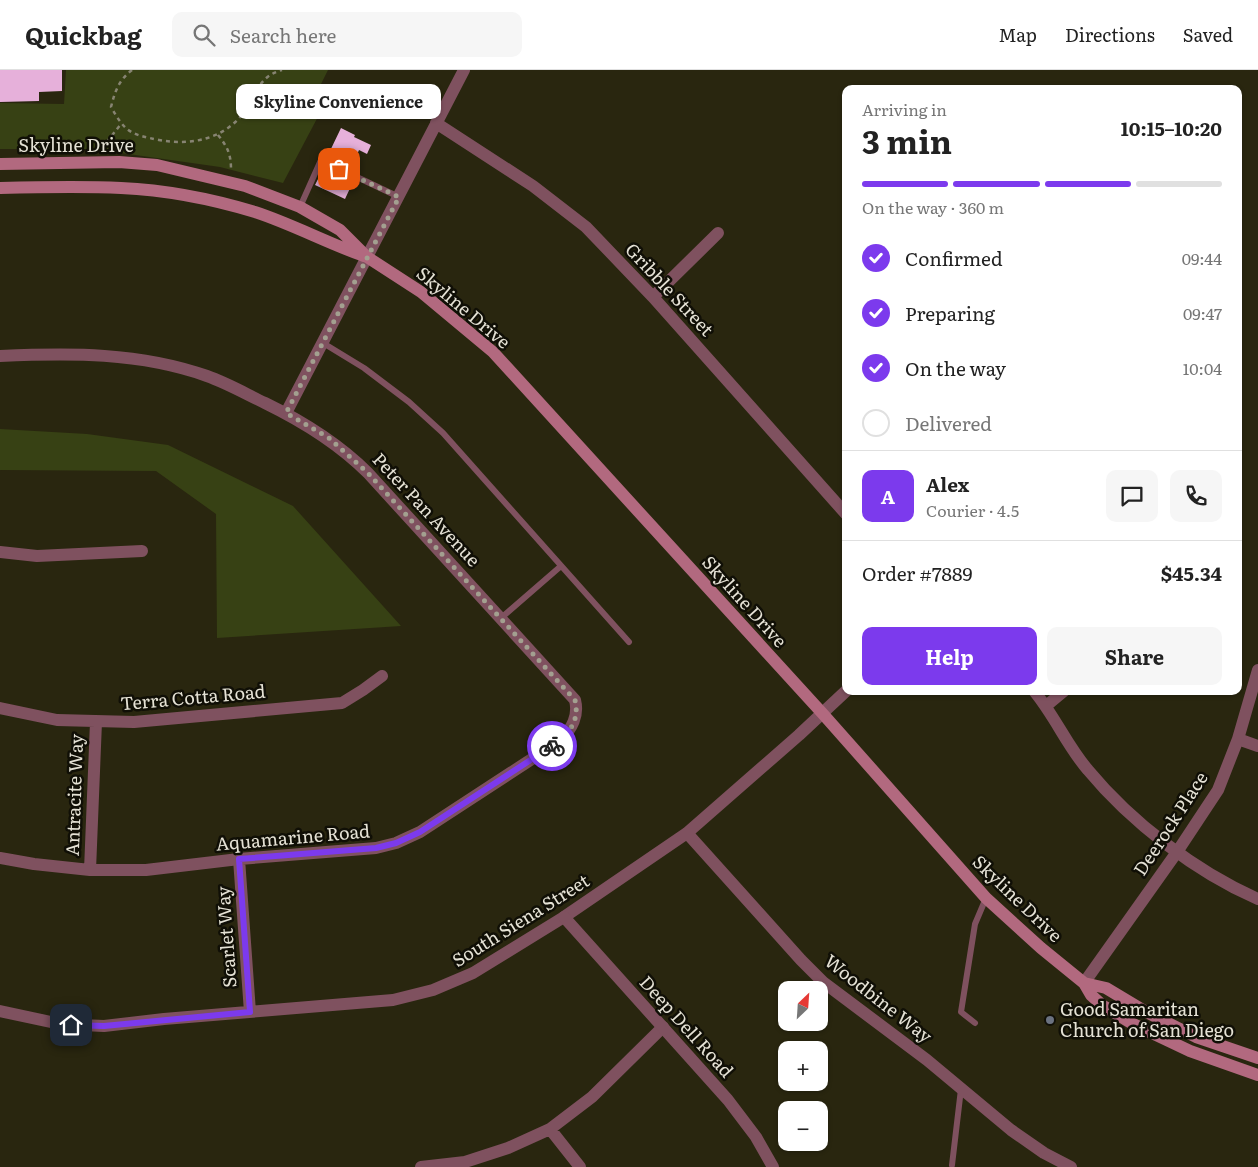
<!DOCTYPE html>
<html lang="en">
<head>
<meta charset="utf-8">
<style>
  :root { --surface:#fff; --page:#f6f6f6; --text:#222; --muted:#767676; --line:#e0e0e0; --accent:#7c3aed }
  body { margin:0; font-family:Literata,serif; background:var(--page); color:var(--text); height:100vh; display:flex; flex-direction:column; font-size:19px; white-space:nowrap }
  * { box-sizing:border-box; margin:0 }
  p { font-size:16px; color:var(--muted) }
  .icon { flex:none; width:28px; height:28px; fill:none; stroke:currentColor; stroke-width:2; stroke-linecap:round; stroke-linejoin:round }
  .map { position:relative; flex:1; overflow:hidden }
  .drawer { position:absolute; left:842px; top:15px; width:400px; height:610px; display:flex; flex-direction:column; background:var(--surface); border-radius:10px; box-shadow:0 1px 4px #0004 }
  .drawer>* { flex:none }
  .needle { width:32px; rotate:25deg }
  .fabs { position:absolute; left:778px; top:911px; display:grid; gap:10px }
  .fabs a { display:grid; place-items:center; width:50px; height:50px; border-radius:10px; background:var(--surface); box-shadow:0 1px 4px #0004; font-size:25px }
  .pin { position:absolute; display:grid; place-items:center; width:42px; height:42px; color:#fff; margin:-21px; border-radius:10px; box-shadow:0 2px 8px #0006 }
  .courier { position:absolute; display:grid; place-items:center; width:50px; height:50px; margin:-25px; border:4px solid #7c3aed; border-radius:50%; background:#fff; color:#222; box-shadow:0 1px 6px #0007 }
  .bubble { position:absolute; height:35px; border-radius:10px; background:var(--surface); box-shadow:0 1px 4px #0004; font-size:16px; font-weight:700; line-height:35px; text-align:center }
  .headline em { font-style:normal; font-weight:700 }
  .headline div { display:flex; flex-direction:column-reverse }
  .headline { display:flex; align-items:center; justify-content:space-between; height:85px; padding:0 20px }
  h1 { font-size:32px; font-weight:700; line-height:38px }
  .bar { display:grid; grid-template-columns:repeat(4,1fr); gap:8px 5px; align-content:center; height:60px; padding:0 20px }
  .bar i { height:6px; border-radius:4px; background:var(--line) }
  .bar .active { background:var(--accent) }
  .bar p { grid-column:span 4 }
  .line { display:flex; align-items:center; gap:12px; padding:0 20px; border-top:1px solid var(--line) }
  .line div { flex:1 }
  .round { display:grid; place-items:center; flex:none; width:52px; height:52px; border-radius:10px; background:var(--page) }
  ol { padding:0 20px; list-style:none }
  li { display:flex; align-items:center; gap:15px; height:55px }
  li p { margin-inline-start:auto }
  li .icon { padding:5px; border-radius:50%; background:var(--accent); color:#fff; stroke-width:4 }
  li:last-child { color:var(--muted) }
  li i { width:28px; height:28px; border:2px solid var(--line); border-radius:50% }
  .button { display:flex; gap:10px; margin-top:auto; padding:10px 20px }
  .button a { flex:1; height:58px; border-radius:10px; background:var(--accent); color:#fff; font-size:20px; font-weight:700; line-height:58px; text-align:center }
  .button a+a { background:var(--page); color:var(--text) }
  header { display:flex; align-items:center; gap:30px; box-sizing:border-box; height:70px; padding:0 25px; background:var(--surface); border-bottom:1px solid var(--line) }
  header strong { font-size:24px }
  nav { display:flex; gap:28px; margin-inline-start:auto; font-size:18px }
  .search { width:350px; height:45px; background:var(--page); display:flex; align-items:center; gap:12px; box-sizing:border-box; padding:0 18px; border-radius:10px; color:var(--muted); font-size:19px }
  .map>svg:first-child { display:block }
  .green { fill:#374114 }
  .building { fill:#e6b0da }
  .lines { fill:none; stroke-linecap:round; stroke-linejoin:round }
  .path { stroke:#878472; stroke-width:2.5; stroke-dasharray:4 4; stroke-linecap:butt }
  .service { stroke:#7f515f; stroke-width:6 }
  .minor { stroke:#7f515f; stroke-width:12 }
  .tertiary { stroke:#7f515f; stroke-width:12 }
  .secondary { stroke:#b2697f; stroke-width:12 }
  .done { stroke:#a3a090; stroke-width:5; stroke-dasharray:0 9 }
  .route { stroke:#7c3aed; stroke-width:6 }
  .worship-dot { fill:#6b7280; stroke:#100f06; stroke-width:2 }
  .labels { text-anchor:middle; stroke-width:5; stroke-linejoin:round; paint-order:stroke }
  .street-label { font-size:18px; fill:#e5e2d5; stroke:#100f06 }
  .poi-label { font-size:18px; fill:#e5e2d5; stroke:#100f06; text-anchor:start }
</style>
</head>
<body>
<header>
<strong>Quickbag</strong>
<div class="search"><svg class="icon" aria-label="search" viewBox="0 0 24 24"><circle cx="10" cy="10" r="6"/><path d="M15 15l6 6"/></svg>Search here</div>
<nav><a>Map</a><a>Directions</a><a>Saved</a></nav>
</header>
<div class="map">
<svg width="1258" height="1097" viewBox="0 0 1258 1097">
  <rect width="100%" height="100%" fill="#29260f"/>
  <path class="green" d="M 66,0 L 328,0 L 311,34 L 321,41 L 283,113 L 220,97 L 93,79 L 0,79 L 0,33 L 64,34 Z
    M 0,359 L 87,364 L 168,375 L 293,436 L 401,556 L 217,568 L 216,444 L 156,401 L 0,400 Z"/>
  <path class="building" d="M 0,0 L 62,0 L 62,21 L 39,22 L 39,31 L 0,32 Z
    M 341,58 L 355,65 L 354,67 L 371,75 L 367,84 L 359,80 L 353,94 L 329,83 Z
    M 322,101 L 352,114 L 345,129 L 315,115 Z"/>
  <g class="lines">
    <path class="path" d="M 132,0 C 119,10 115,21 111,37 C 126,63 130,64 159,70 C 191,76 225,69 245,41 C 258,22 258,7 282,0
      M 218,65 C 227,76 231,84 231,99
      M 102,78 L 121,54"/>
    <path class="service" d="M 300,137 L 321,90 L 399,127
      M 323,273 L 364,298 L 409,332 L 443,363 L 629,572
      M 501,548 L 561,496
      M 975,953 L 961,942 L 975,854 L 986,828
      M 952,1095 L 961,1019"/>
    <path class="minor" d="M 436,53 L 533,116 L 586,157 L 653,227 L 846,444
      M 653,227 L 718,163
      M 0,286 C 70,283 139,282 207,306 C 227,313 246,324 265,333 C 304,352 338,373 368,403 L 575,630 C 579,646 572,658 561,670 L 420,762 L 396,773 L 376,778 L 239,789 L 146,800 L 90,800 L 34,794 L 0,788
      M 286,343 L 464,0
      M 0,482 L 37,486 L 142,481
      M 1034,621 C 1055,646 1067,676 1088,700 C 1131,752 1196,802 1258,829
      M 1046,636 L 1064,621
      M 0,638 L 57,650 L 134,652 L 342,633 L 363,620 L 382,606
      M 1238,669 L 1258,676
      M 687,763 L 801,890 L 823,912 L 927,990 L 1011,1060 L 1044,1083 L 1071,1097
      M 239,789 L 250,942
      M 90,800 L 96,652
      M 1084,913 L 1177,782 L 1218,720 L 1238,669 L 1258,600
      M 0,941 L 60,954 L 104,956 L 164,949 L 393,930 L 433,920 L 473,903 L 564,847 L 687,763 L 799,665 L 846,621
      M 550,1059 L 580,1097
      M 421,1097 L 465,1092 L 508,1078 L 550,1059 L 592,1027 L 663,957"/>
    <path class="tertiary" d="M 564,847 L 728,1030 L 756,1067 L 773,1097"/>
    <path class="secondary" d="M 0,94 L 119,92 L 157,95 L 245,116 L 300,137 L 340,160 L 367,187 L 421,222 L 493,282 L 823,644 L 986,828 L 1041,878 L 1084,913 L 1106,918 L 1146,942 L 1196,967 L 1258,988
      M 0,118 C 40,117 81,116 121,118 C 166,120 212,129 255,142 C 292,154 327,173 364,186
      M 1084,913 L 1091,925 L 1102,935 L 1131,953 L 1190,981 L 1258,1005"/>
  </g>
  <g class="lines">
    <path class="done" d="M 339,99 L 399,127 L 286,343 L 329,368 L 368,403 L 575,630 C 580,651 569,664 552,676"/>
    <path class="route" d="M 71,955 L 104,956 L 250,942 L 239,789 L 376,778 L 396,773 L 420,762 L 552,676"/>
  </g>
  <circle class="worship-dot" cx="1050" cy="950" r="5"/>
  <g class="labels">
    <g class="street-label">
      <text x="76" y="82">Skyline Drive</text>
      <text transform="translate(669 220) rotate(47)" y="6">Gribble Street</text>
      <text transform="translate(463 238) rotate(40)" y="6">Skyline Drive</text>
      <text transform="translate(426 440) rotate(47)" y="6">Peter Pan Avenue</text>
      <text transform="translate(744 532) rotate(48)" y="6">Skyline Drive</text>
      <text transform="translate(193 628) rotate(-5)" y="6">Terra Cotta Road</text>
      <text transform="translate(75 725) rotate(-88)" y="6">Antracite Way</text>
      <text transform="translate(1171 754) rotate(-57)" y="6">Deerock Place</text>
      <text transform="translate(293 768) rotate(-5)" y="6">Aquamarine Road</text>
      <text transform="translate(1017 829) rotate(44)" y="6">Skyline Drive</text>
      <text transform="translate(521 851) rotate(-32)" y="6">South Siena Street</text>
      <text transform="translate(227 867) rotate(-94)" y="6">Scarlet Way</text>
      <text transform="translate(878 929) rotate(38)" y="6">Woodbine Way</text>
      <text transform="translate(686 957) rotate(48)" y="6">Deep Dell Road</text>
    </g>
    <g class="poi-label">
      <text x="1060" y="946">Good Samaritan<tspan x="1060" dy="21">Church of San Diego</tspan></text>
    </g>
  </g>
</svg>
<div class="fabs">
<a><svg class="needle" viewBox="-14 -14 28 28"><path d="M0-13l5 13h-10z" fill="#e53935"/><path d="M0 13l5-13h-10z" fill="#767676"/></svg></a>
<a>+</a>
<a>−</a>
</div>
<div class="pin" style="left:339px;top:99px;background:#ea580c"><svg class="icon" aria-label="bag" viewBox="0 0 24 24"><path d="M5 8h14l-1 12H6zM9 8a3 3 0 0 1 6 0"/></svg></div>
<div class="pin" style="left:71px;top:955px;background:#1f2937"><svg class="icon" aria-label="home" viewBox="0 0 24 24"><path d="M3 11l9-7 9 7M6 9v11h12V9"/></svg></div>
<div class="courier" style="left:552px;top:676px"><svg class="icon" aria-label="bike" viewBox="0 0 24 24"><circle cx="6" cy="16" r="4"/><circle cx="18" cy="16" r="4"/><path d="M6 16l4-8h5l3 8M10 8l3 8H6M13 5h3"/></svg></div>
<div class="bubble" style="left:236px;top:14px;width:205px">Skyline Convenience</div>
<section class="drawer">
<div class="headline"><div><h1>3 min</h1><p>Arriving in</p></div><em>10:15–10:20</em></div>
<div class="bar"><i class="active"></i><i class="active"></i><i class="active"></i><i></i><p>On the way · 360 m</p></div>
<ol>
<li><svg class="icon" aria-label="check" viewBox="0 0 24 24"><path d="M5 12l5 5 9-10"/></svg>Confirmed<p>09:44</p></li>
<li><svg class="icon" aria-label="check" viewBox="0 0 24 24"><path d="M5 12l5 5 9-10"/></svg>Preparing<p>09:47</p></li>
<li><svg class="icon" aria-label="check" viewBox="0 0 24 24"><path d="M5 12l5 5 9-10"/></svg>On the way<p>10:04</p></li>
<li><i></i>Delivered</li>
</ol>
<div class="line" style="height:90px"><b class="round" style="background:var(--accent);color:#fff">A</b><div><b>Alex</b><p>Courier · 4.5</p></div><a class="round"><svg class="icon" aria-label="chat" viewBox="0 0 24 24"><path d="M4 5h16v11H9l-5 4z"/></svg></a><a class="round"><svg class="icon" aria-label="phone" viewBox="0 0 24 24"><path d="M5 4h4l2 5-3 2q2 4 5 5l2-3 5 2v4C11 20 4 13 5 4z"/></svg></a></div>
<div class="line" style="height:65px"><div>Order #7889</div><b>$45.34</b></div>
<div class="button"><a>Help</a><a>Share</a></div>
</section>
</div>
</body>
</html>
